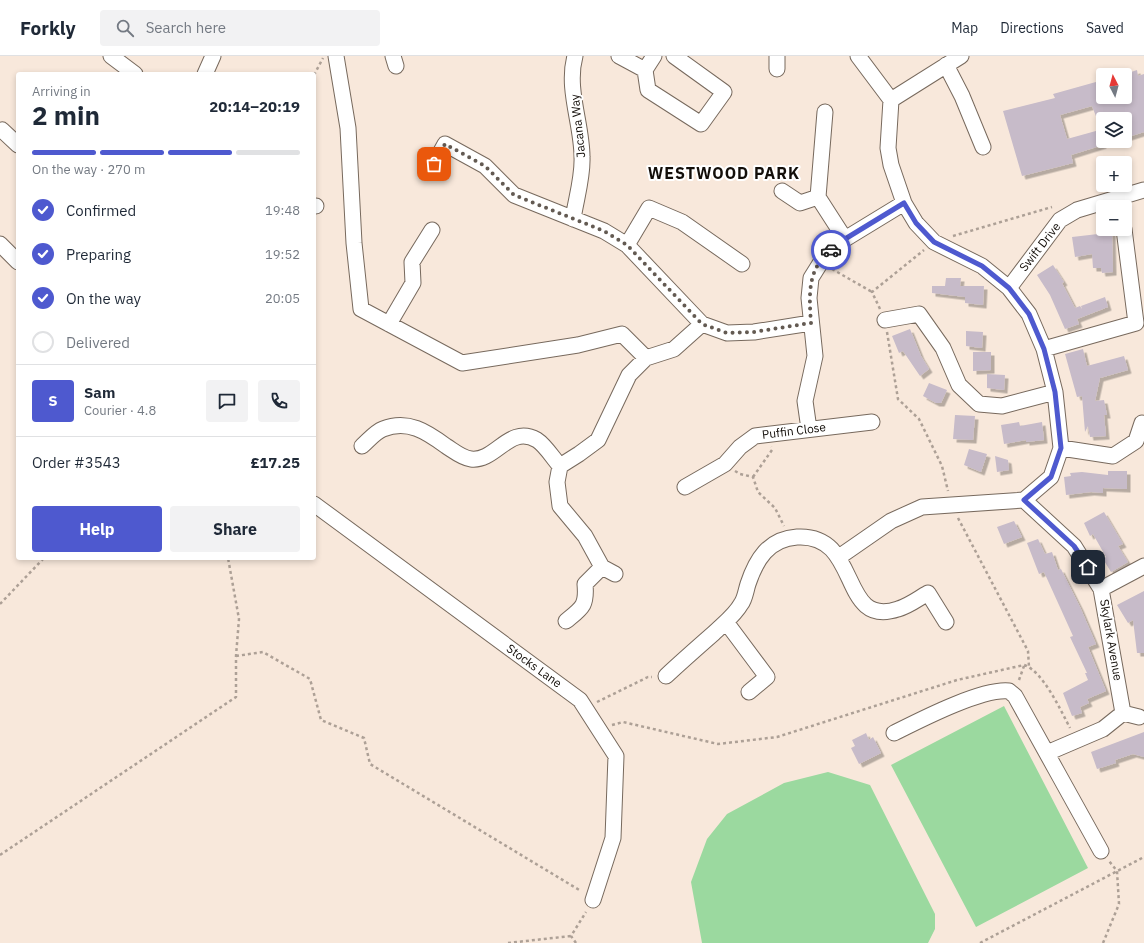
<!DOCTYPE html>
<html lang="en">
<head>
<meta charset="utf-8">
<style>
  :root { --surface:#fff; --page:#f2f2f3; --text:#1f2937; --muted:#747a83; --line:#e0e1e3; --accent:#4e59cf }
  body { margin:0; font-family:"IBM Plex Sans",sans-serif; background:var(--page); color:var(--text); height:100vh; display:flex; flex-direction:column; font-size:15px; white-space:nowrap }
  * { box-sizing:border-box; margin:0 }
  p { font-size:13px; color:var(--muted) }
  .icon { flex:none; width:22px; height:22px; fill:none; stroke:currentColor; stroke-width:2; stroke-linecap:round; stroke-linejoin:round }
  .map { position:relative; flex:1; overflow:hidden }
  .sheet { position:absolute; left:16px; top:16px; width:300px; height:488px; display:flex; flex-direction:column; background:var(--surface); border-radius:4px; box-shadow:0 2px 6px #0003 }
  .sheet>* { flex:none }
  .needle { width:26px; rotate:354deg }
  .buttons { position:absolute; left:1096px; top:12px; display:grid; gap:8px }
  .buttons a { display:grid; place-items:center; width:36px; height:36px; border-radius:4px; background:var(--surface); box-shadow:0 2px 6px #0003; font-size:20px }
  .pin { position:absolute; display:grid; place-items:center; width:34px; height:34px; color:#fff; margin:-17px; border-radius:8px; box-shadow:0 2px 6px #0006 }
  .courier { position:absolute; display:grid; place-items:center; width:40px; height:40px; margin:-20px; border:3px solid #4e59cf; border-radius:50%; background:#fff; color:#222; box-shadow:0 1px 5px #0007 }
  .headline em { font-style:normal; font-weight:800 }
  .headline div { display:flex; flex-direction:column-reverse }
  .headline { display:flex; align-items:center; justify-content:space-between; height:68px; padding:0 16px }
  h1 { font-size:26px; font-weight:800; line-height:30px }
  .bar { display:grid; grid-template-columns:repeat(4,1fr); gap:6px 4px; align-content:center; height:48px; padding:0 16px }
  .bar i { height:5px; border-radius:3px; background:var(--line) }
  .bar .selected { background:var(--accent) }
  .bar p { grid-column:span 4 }
  .line { display:flex; align-items:center; gap:10px; padding:0 16px; border-top:1px solid var(--line) }
  .line div { flex:1 }
  .round { display:grid; place-items:center; flex:none; width:42px; height:42px; border-radius:4px; background:var(--page) }
  ol { padding:0 16px; list-style:none }
  li { display:flex; align-items:center; gap:12px; height:44px }
  li p { margin-inline-start:auto }
  li .icon { padding:4px; border-radius:50%; background:var(--accent); color:#fff; stroke-width:4 }
  li:last-child { color:var(--muted) }
  li i { width:22px; height:22px; border:2px solid var(--line); border-radius:50% }
  .button { display:flex; gap:8px; margin-top:auto; padding:8px 16px }
  .button a { flex:1; height:46px; border-radius:4px; background:var(--accent); color:#fff; font-size:16px; font-weight:800; line-height:46px; text-align:center }
  .button a+a { background:var(--page); color:var(--text) }
  header { display:flex; align-items:center; gap:24px; box-sizing:border-box; height:56px; padding:0 20px; background:var(--surface); border-bottom:1px solid var(--line) }
  header strong { font-size:19px }
  nav { display:flex; gap:22px; margin-inline-start:auto; font-size:14px }
  .search { width:280px; height:36px; background:var(--page); display:flex; align-items:center; gap:10px; box-sizing:border-box; padding:0 14px; border-radius:4px; color:var(--muted); font-size:15px }
  .map>svg:first-child { display:block }
  .green { fill:#9bd99f }
  .building { fill:#c7bbc9; filter:url(#shadow) }
  .lines { fill:none; stroke-linecap:round; stroke-linejoin:round }
  .minor-casing { stroke:#77695d; stroke-width:17 }
  .path { stroke:#ada096; stroke-width:2.5; stroke-dasharray:3 3; stroke-linecap:butt }
  .minor { stroke:#fff; stroke-width:15 }
  .done { stroke:#635a52; stroke-width:4; stroke-dasharray:0 7.2 }
  .route { stroke:#4e59cf; stroke-width:5 }
  .labels { text-anchor:middle; stroke-width:4; stroke-linejoin:round; paint-order:stroke }
  .street-label { font-size:12px; fill:#130e09; stroke:#fff }
  .district-label { font-size:16px; font-weight:bold; letter-spacing:1px; fill:#130e09; stroke:#fff }
</style>
</head>
<body>
<header>
<strong>Forkly</strong>
<div class="search"><svg class="icon" aria-label="search" viewBox="0 0 24 24"><circle cx="10" cy="10" r="6"/><path d="M15 15l6 6"/></svg>Search here</div>
<nav><a>Map</a><a>Directions</a><a>Saved</a></nav>
</header>
<div class="map">
<svg width="1144" height="887" viewBox="0 0 1144 887">
  <defs>
    <filter id="shadow"><feDropShadow dx="3.5" dy="3.5" stdDeviation="0" flood-color="#0004"/></filter>
  </defs>
  <rect width="100%" height="100%" fill="#f8e8db"/>
  <path class="green" d="M 1004,650 L 1088,812 L 976,871 L 891,709 Z
    M 828,716 L 870,729 L 935,858 L 935,873 L 928,887 L 702,887 L 691,826 L 707,783 L 727,758 L 784,727 Z"/>
  <path class="building" d="M 1137,14 L 1138,20 L 1144,18 L 1144,76 L 1125,82 L 1125,63 L 1097,63 L 1092,50 L 1060,59 L 1067,83 L 1103,73 L 1103,89 L 1071,99 L 1073,107 L 1022,120 L 1003,55 L 1055,42 L 1053,38 L 1103,24 L 1103,41 L 1125,41 L 1125,18 Z
    M 1097,173 L 1112,173 L 1113,216 L 1102,217 L 1101,212 L 1093,212 L 1092,198 L 1075,201 L 1072,181 L 1098,178 Z
    M 1053,209 L 1064,226 L 1062,227 L 1075,252 L 1080,250 L 1082,253 L 1081,250 L 1105,241 L 1108,251 L 1077,263 L 1079,268 L 1065,273 L 1050,239 L 1037,219 Z
    M 946,222 L 961,222 L 960,230 L 984,230 L 983,249 L 965,247 L 965,241 L 932,237 L 932,230 L 945,230 Z
    M 910,273 L 921,300 L 929,313 L 920,320 L 903,295 L 899,297 L 892,280 Z
    M 966,275 L 983,276 L 982,292 L 966,290 Z
    M 1083,293 L 1087,310 L 1124,300 L 1128,314 L 1100,322 L 1095,345 L 1104,344 L 1107,359 L 1104,359 L 1106,380 L 1090,381 L 1088,370 L 1085,376 L 1082,340 L 1077,341 L 1065,298 Z
    M 973,296 L 991,296 L 991,314 L 973,315 Z
    M 987,318 L 1005,319 L 1004,334 L 987,332 Z
    M 929,327 L 947,334 L 941,347 L 936,347 L 923,340 Z
    M 955,359 L 975,360 L 973,384 L 953,383 Z
    M 1019,366 L 1020,370 L 1042,366 L 1044,384 L 1026,386 L 1026,384 L 1004,388 L 1001,369 Z
    M 969,393 L 987,398 L 981,416 L 964,409 Z
    M 995,400 L 1008,404 L 1009,414 L 997,416 Z
    M 1108,415 L 1127,415 L 1127,433 L 1103,432 L 1103,437 L 1091,436 L 1066,439 L 1064,421 L 1071,420 L 1070,417 L 1082,416 L 1108,419 Z
    M 1104,456 L 1123,488 L 1118,490 L 1128,506 L 1111,516 L 1103,503 L 1106,501 L 1093,478 L 1090,480 L 1084,467 Z
    M 1014,465 L 1022,481 L 1004,488 L 997,471 Z
    M 1038,483 L 1045,498 L 1052,496 L 1058,514 L 1061,513 L 1080,551 L 1096,588 L 1088,591 L 1106,635 L 1087,643 L 1089,647 L 1080,651 L 1082,657 L 1072,660 L 1063,637 L 1088,624 L 1085,617 L 1087,617 L 1070,581 L 1073,580 L 1044,516 L 1039,518 L 1027,487 Z
    M 1144,535 L 1144,597 L 1137,597 L 1133,564 L 1128,567 L 1117,549 Z
    M 1144,676 L 1144,701 L 1133,698 L 1115,704 L 1116,707 L 1097,713 L 1091,696 Z
    M 866,677 L 869,684 L 873,681 L 881,697 L 859,708 L 851,692 L 855,690 L 852,684 Z"/>
  <g class="lines">
    <g class="minor-casing">
      <path id="minor" d="M 111,0 L 135,18
        M 336,0 L 348,72 L 354,187 L 361,253 L 462,307 L 578,289 L 622,278 L 646,302
        M 393,0 L 396,10
        M 619,0 L 645,14
        M 654,0 L 645,14 L 648,34 L 701,68 L 724,36 L 674,0
        M 858,0 L 891,44 L 888,92 L 891,109 L 904,147 L 916,167 L 934,186 L 982,210 L 1009,232 L 1029,258 L 1044,293 L 1055,336 L 1061,392 L 1051,421 L 1024,444
        M 946,9 L 962,40 L 983,91
        M 777,13 L 777,0
        M 205,18 L 213,0
        M 891,44 L 961,0
        M 825,56 L 818,141 L 845,183
        M 0,75 L 2,74 L 18,89
        M 434,108 L 445,88 L 485,110 L 514,139 L 604,175 L 627,189 L 702,268 L 727,277 L 754,276 L 811,267
        M 782,135 L 800,147 L 818,141
        M 314,150 L 316,150
        M 573,163 C 576,143 583,121 582,101 C 582,68 566,33 575,0
        M 0,188 L 18,206
        M 627,189 L 649,152 L 682,166 L 742,208
        M 1009,232 L 1060,164 L 1077,154 L 1144,134
        M 885,264 L 919,258 L 943,292 L 959,329 L 979,348 L 1002,350 L 1055,336
        M 389,268 L 413,227 L 412,206 L 432,174
        M 1044,293 L 1136,267 L 1124,173
        M 809,373 L 805,345 L 815,300 L 809,242 L 811,222 L 826,198 L 845,183 L 904,147
        M 362,390 C 368,385 375,376 383,373 C 408,363 427,376 446,390 C 454,395 462,402 471,403 C 496,406 509,368 537,384 C 545,389 553,402 560,410
        M 1061,392 L 1113,400 L 1136,385 L 1142,367
        M 685,431 L 725,408 L 740,391 L 755,380 L 872,366
        M 1024,444 L 1074,490 L 1101,533 L 1123,657 L 1103,673 L 1047,697
        M 314,448 L 580,644 L 616,700 L 613,782 L 593,844
        M 839,501 L 891,465 L 922,451 L 1024,444
        M 602,511 L 615,518
        M 1101,533 L 1144,510
        M 566,565 C 582,552 587,550 585,528 L 602,511 L 585,480 L 560,450 L 557,426 L 560,410 L 579,398 L 598,384 L 629,319 L 646,302 L 674,293 L 702,268
        M 726,566 L 767,621 L 749,636
        M 666,620 C 682,605 698,591 714,577 C 723,568 735,559 741,548 C 745,543 746,534 748,528 C 756,504 768,483 797,481 C 862,477 838,573 898,553 C 909,550 919,542 928,537 L 946,566
        M 1123,657 L 1139,661
        M 894,677 C 920,664 982,632 1009,635 L 1015,640 C 1044,692 1072,743 1101,795"/>
    </g>
    <path class="path" d="M 314,19 L 323,2
      M 953,180 L 1052,151
      M 832,213 L 872,236
      M 880,253 L 872,236 L 924,194
      M 887,276 L 898,343 L 919,363 L 942,410 L 948,435
      M 735,415 L 740,418 L 753,421 L 758,436 L 775,452 L 784,470
      M 753,421 L 772,394 L 771,391
      M 958,462 L 1028,595 L 1029,611
      M 0,548 L 44,502
      M 236,600 L 263,596 L 310,623 L 321,664 L 364,682 L 370,708 L 581,835
      M 1019,624 L 1024,610
      M 597,646 L 648,621 L 652,621
      M 612,669 L 623,666 L 718,688 L 777,681 L 957,624 L 1024,609 C 1043,615 1061,655 1070,672
      M 0,799 L 236,641 L 236,600 L 239,563 L 228,502
      M 508,887 L 571,880
      M 576,887 L 571,880 L 586,856
      M 980,887 L 1144,801
      M 1103,887 L 1119,848 L 1117,815 L 1109,805"/>
    <use href="#minor" class="minor"/>
  </g>
  <g class="lines">
    <path class="done" d="M 434,108 L 445,88 L 485,110 L 514,139 L 604,175 L 627,189 L 702,268 L 727,277 L 754,276 L 811,267 C 809,239 807,213 831,194"/>
    <path class="route" d="M 831,194 L 845,183 L 904,147 L 916,167 L 934,186 L 982,210 L 1009,232 L 1029,258 L 1044,293 L 1055,336 L 1061,392 L 1051,421 L 1024,444 L 1074,490 L 1088,511"/>
  </g>
  <g class="labels">
    <g class="street-label">
      <text transform="translate(578 70) rotate(-96)" y="4">Jacana Way</text>
      <text transform="translate(1040 191) rotate(-52)" y="4">Swift Drive</text>
      <text transform="translate(794 375) rotate(-7)" y="4">Puffin Close</text>
      <text transform="translate(1111 584) rotate(80)" y="4">Skylark Avenue</text>
      <text transform="translate(534 610) rotate(36)" y="4">Stocks Lane</text>
    </g>
    <g class="district-label">
      <text x="724" y="123">WESTWOOD PARK</text>
    </g>
  </g>
</svg>
<div class="buttons">
<a><svg class="needle" viewBox="-14 -14 28 28"><path d="M0-13l5 13h-10z" fill="#e53935"/><path d="M0 13l5-13h-10z" fill="#747a83"/></svg></a>
<a><svg class="icon" aria-label="layers" viewBox="0 0 24 24"><path d="M12 4l9 5-9 5-9-5zM3 14l9 5 9-5"/></svg></a>
<a>+</a>
<a>−</a>
</div>
<div class="pin" style="left:434px;top:108px;background:#ea580c"><svg class="icon" aria-label="bag" viewBox="0 0 24 24"><path d="M5 8h14l-1 12H6zM9 8a3 3 0 0 1 6 0"/></svg></div>
<div class="pin" style="left:1088px;top:511px;background:#1f2937"><svg class="icon" aria-label="home" viewBox="0 0 24 24"><path d="M3 11l9-7 9 7M6 9v11h12V9"/></svg></div>
<div class="courier" style="left:831px;top:194px"><svg class="icon" aria-label="car" viewBox="0 0 24 24"><path d="M5 17H2v-5l4-1 3-4h7l3 4 3 1v5h-3M9 17h6M6 11h13"/><circle cx="7" cy="17" r="2"/><circle cx="17" cy="17" r="2"/></svg></div>
<section class="sheet">
<div class="headline"><div><h1>2 min</h1><p>Arriving in</p></div><em>20:14–20:19</em></div>
<div class="bar"><i class="selected"></i><i class="selected"></i><i class="selected"></i><i></i><p>On the way · 270 m</p></div>
<ol>
<li><svg class="icon" aria-label="check" viewBox="0 0 24 24"><path d="M5 12l5 5 9-10"/></svg>Confirmed<p>19:48</p></li>
<li><svg class="icon" aria-label="check" viewBox="0 0 24 24"><path d="M5 12l5 5 9-10"/></svg>Preparing<p>19:52</p></li>
<li><svg class="icon" aria-label="check" viewBox="0 0 24 24"><path d="M5 12l5 5 9-10"/></svg>On the way<p>20:05</p></li>
<li><i></i>Delivered</li>
</ol>
<div class="line" style="height:72px"><b class="round" style="background:var(--accent);color:#fff">S</b><div><b>Sam</b><p>Courier · 4.8</p></div><a class="round"><svg class="icon" aria-label="chat" viewBox="0 0 24 24"><path d="M4 5h16v11H9l-5 4z"/></svg></a><a class="round"><svg class="icon" aria-label="phone" viewBox="0 0 24 24"><path d="M5 4h4l2 5-3 2q2 4 5 5l2-3 5 2v4C11 20 4 13 5 4z"/></svg></a></div>
<div class="line" style="height:52px"><div>Order #3543</div><b>£17.25</b></div>
<div class="button"><a>Help</a><a>Share</a></div>
</section>
</div>
</body>
</html>
